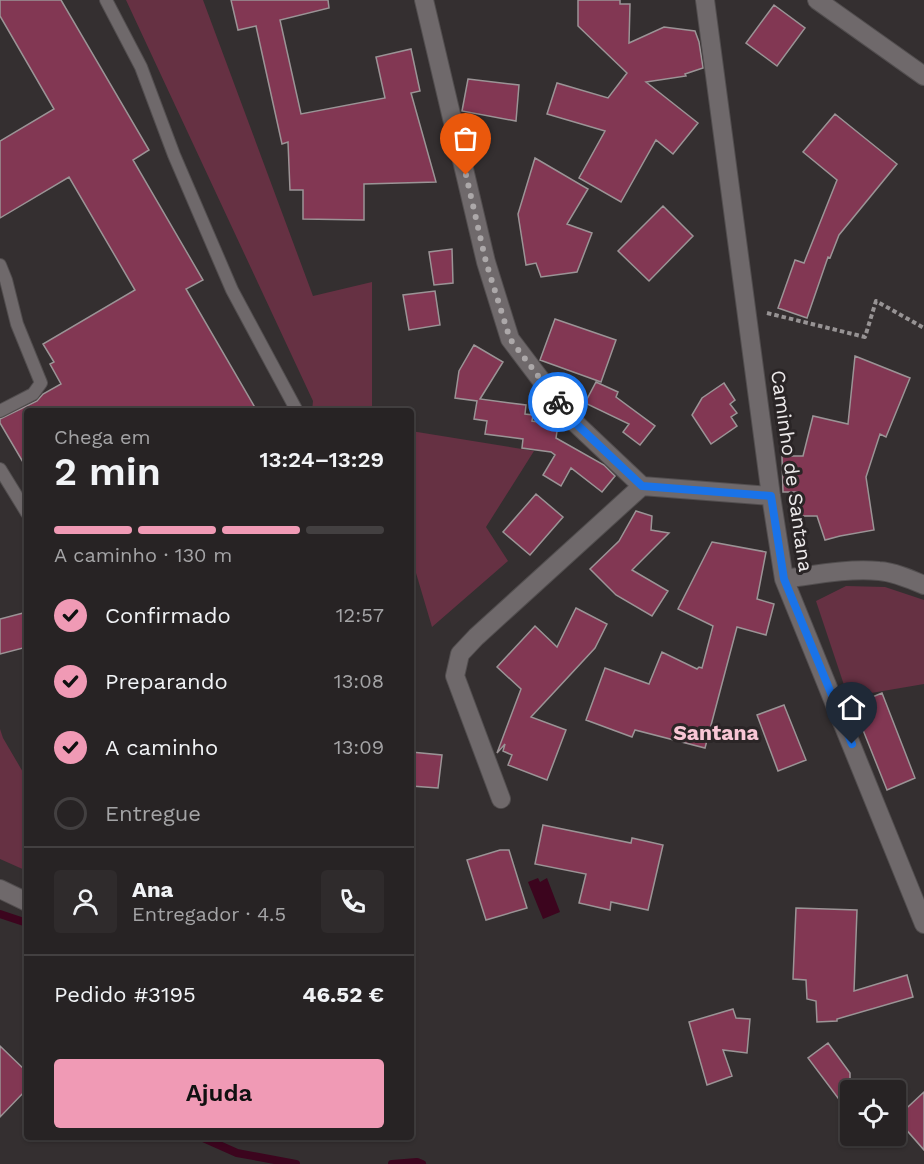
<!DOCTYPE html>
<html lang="pt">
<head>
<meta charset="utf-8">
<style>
  :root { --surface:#272324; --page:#2f2b2c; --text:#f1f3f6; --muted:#a4a4a6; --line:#434041; --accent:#f09ab5 }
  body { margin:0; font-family:"Work Sans",sans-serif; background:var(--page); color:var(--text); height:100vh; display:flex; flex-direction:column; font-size:22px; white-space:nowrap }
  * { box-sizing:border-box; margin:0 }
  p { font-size:20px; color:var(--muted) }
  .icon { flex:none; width:33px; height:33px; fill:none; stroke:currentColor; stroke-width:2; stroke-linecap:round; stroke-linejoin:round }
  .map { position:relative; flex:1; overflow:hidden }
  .sheet { position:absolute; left:24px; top:408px; width:390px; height:732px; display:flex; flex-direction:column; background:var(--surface); border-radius:6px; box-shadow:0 2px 4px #0004,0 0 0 2px var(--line) }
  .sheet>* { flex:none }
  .tools { position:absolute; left:840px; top:1080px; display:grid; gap:12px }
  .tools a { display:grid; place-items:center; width:66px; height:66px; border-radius:6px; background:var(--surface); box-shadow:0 2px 4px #0004,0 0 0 2px var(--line); font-size:30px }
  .pin { position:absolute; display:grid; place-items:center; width:51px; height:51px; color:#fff; margin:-62px -26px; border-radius:50% 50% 50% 0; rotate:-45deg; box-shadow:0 0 6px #0007 }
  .pin .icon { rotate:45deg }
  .courier { position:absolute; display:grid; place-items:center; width:60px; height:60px; margin:-30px; border:4px solid #1a73e8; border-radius:50%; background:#fff; color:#222; box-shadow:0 2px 8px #0007 }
  .summary em { font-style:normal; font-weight:600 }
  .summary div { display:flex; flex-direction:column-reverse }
  .summary { display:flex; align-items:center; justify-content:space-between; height:102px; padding:0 30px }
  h1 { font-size:39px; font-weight:600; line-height:45px }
  .bar { display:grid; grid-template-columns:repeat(4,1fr); gap:9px 6px; align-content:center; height:72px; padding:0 30px }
  .bar i { height:8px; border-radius:4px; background:var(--line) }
  .bar .selected { background:var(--accent) }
  .bar p { grid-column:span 4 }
  .line { display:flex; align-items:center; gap:15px; padding:0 30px; border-top:2px solid var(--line) }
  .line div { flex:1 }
  .round { display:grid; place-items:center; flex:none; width:63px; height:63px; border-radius:6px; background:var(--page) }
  ol { padding:0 30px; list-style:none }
  li { display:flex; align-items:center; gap:18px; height:66px }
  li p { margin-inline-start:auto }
  li .icon { padding:6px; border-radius:50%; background:var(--accent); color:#111; stroke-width:4 }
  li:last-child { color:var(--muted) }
  li i { width:33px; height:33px; border:3px solid var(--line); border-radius:50% }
  .action { display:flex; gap:12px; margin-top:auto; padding:12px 30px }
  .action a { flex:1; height:69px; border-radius:6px; background:var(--accent); color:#111; font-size:24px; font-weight:600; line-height:69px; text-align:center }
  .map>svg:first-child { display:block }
  .green { fill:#663143 }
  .water { fill:#3c051e }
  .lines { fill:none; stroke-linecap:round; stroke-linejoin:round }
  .stream { stroke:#3c051e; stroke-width:8 }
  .building { fill:#823753; stroke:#9b9496; stroke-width:1.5 }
  .lane-casing { stroke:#524e4f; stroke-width:14 }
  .street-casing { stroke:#524e4f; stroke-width:20 }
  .path { stroke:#979394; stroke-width:4; stroke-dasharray:4.5 3; stroke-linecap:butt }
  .lane { stroke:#6f696b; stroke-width:12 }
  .street { stroke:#6f696b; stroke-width:18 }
  .done { stroke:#aca8a9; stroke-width:6; stroke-dasharray:0 10.8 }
  .route { stroke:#1a73e8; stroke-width:8 }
  .labels { text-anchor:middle; stroke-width:6; stroke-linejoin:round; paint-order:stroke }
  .street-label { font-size:20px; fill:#ece9ea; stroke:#2a2526 }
  .neighbourhood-label { font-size:21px; font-weight:bold; fill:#f8c6d5; stroke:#2a2526 }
</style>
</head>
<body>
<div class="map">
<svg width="924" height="1164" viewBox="0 0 924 1164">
  <rect width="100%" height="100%" fill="#342f30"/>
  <path class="green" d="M 126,0 L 203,0 L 313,296 L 372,282 L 372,411 L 312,411 L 313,401 Z
    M 411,431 L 534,451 L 486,527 L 508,561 L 432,627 L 411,556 Z
    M 846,586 L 885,587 L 924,600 L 924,684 L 848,697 L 816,601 Z
    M 0,729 L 3,738 L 27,779 L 27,871 L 0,859 Z"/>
  <path class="water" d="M 538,878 L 540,882 L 547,878 L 560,912 L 543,919 L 528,882 Z"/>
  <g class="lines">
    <path class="stream" d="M 0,914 L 27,923
      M 201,1137 L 237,1153 L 296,1164
      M 392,1164 L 417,1162 L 422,1164"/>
  </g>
  <path class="building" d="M 0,0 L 61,0 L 149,150 L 133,160 L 203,280 L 186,289 L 257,411 L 27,411 L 27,469 L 0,423 L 0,419 L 37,401 L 43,394 L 61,384 L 50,364 L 54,362 L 43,344 L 135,290 L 69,177 L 0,218 L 0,141 L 54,109 L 0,16 Z
    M 231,0 L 328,0 L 329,8 L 280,20 L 301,114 L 385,98 L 376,57 L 411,49 L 420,91 L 411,93 L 436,182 L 364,184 L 364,220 L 303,219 L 303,190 L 290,190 L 288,142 L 282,144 L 256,26 L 238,30 Z
    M 578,0 L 620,0 L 620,4 L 630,4 L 629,43 L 664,27 L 695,31 L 699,42 L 703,68 L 685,74 L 686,76 L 646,82 L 698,123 L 673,154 L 656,140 L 621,202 L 579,178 L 605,131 L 547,114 L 557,83 L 608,98 L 627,73 L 578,26 Z
    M 774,5 L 805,28 L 777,66 L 746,43 Z
    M 468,79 L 519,85 L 516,121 L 462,111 Z
    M 835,114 L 897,164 L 839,235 L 830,258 L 828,257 L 807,318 L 778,308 L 795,260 L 804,263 L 837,180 L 803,152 Z
    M 535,158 L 588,189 L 567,224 L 592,233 L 577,272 L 541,277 L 536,263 L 526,265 L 518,214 Z
    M 663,206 L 693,236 L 649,281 L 618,251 Z
    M 452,249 L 453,283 L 434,285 L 429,252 Z
    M 435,291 L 440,325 L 409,330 L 403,295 Z
    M 555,319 L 616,340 L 601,382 L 540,360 Z
    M 474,345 L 503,362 L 480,399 L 526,405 L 525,414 L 533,415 L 532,421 L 558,425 L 556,438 L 604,465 L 615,476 L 602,492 L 571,468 L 561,486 L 543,475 L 555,455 L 551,452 L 522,448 L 523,439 L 485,434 L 487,421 L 474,419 L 477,401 L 455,398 L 459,371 Z
    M 855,356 L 910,378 L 886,437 L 880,434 L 866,477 L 874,530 L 840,536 L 825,540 L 817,516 L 797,516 L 797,492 L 783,492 L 782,456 L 803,456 L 813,416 L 848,424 Z
    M 596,382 L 618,392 L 616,397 L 655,426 L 640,445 L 623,432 L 629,424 L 585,403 Z
    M 724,383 L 735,400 L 730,404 L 737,413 L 731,417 L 737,426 L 711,444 L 692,415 L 702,398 Z
    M 536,494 L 563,517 L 530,555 L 503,532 Z
    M 636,511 L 652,516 L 651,530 L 669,533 L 632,570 L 668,591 L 652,616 L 616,595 L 590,569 L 619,541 Z
    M 712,542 L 766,552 L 757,599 L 774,604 L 766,635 L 737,627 L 705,748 L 635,730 L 632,737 L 586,720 L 605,668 L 649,684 L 662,652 L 697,669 L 699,667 L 702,668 L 713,626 L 678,609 Z
    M 576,608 L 607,624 L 595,648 L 531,717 L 566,730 L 547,780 L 508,765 L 512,755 L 503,751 L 505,744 L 497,753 L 521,689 L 497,667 L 535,626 L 557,647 Z
    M 27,612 L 27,647 L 0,654 L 0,619 Z
    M 882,693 L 915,778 L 887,790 L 853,705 Z
    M 784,705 L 806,760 L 778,771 L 757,715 Z
    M 411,752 L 442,755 L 438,788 L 411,786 Z
    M 543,825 L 631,843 L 632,838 L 663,845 L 648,910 L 611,902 L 610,910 L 579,903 L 586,874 L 535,864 Z
    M 500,850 L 509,850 L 527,908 L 486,920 L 467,860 Z
    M 796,908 L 857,910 L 854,991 L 907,975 L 913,997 L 837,1019 L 837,1021 L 817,1022 L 816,1001 L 807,999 L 806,980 L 793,979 Z
    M 733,1009 L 736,1018 L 750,1019 L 747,1053 L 723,1050 L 732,1076 L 707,1085 L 689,1022 Z
    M 828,1043 L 850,1073 L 850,1114 L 808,1058 Z
    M 0,1046 L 27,1072 L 27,1089 L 0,1117 Z
    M 924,1092 L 924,1150 L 896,1118 Z"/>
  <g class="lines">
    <g class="lane-casing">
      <path id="lane" d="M 106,0 L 141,67 L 174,155 L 232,290 L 297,411
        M 0,265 L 6,280 L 17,324 L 41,383 L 33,394 L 0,411
        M 0,469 L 27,513"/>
    </g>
    <g class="street-casing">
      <path id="street" d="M 424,0 L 486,262 L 510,339 L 569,417 L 642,486 L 771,496
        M 705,0 L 771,496 L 784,579 L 924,924
        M 817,0 L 924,76
        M 784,579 C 814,575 848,568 879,571 C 894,572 910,579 924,585
        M 501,799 L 455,676 L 460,654 L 476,637 L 642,486
        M 0,889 L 27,902"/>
    </g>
    <path class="path" d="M 767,313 L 865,337 L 876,301 L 924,328"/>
    <use href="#lane" class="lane"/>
    <use href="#street" class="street"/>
  </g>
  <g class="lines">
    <path class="done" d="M 466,175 L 486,262 L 510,339 L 558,402"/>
    <path class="route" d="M 558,402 L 569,417 L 642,486 L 771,496 L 784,579 L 852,744"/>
  </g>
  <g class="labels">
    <g class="street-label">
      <text transform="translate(792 471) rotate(82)" y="7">Caminho de Santana</text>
    </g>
    <g class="neighbourhood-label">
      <text x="716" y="740">Santana</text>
    </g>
  </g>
</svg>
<div class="tools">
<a><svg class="icon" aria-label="locate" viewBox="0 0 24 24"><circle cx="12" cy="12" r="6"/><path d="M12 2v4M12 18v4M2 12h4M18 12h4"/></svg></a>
</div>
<div class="pin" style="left:466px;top:175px;background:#ea580c"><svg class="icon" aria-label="bag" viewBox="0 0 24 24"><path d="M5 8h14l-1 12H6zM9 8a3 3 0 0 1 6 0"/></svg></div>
<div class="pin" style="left:852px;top:744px;background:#1f2937"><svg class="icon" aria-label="home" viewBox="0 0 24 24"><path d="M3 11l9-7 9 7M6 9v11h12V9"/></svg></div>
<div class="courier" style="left:558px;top:402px"><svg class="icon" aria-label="bike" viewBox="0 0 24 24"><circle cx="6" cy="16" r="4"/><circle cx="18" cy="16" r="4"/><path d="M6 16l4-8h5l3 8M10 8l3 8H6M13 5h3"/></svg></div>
<section class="sheet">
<div class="summary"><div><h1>2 min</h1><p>Chega em</p></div><em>13:24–13:29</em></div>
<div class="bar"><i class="selected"></i><i class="selected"></i><i class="selected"></i><i></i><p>A caminho · 130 m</p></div>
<ol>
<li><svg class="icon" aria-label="check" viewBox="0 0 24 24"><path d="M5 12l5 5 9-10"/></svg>Confirmado<p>12:57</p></li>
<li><svg class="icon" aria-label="check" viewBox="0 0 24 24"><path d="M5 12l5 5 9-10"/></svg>Preparando<p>13:08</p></li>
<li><svg class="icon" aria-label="check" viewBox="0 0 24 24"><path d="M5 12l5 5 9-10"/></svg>A caminho<p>13:09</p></li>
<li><i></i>Entregue</li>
</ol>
<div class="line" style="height:108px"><a class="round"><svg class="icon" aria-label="person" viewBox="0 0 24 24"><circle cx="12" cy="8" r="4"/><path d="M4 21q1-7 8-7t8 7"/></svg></a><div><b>Ana</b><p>Entregador · 4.5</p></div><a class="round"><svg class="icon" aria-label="phone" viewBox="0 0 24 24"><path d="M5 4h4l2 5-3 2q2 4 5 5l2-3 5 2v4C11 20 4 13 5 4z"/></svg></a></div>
<div class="line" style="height:78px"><div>Pedido #3195</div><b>46.52 €</b></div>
<div class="action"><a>Ajuda</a></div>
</section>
</div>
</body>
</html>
